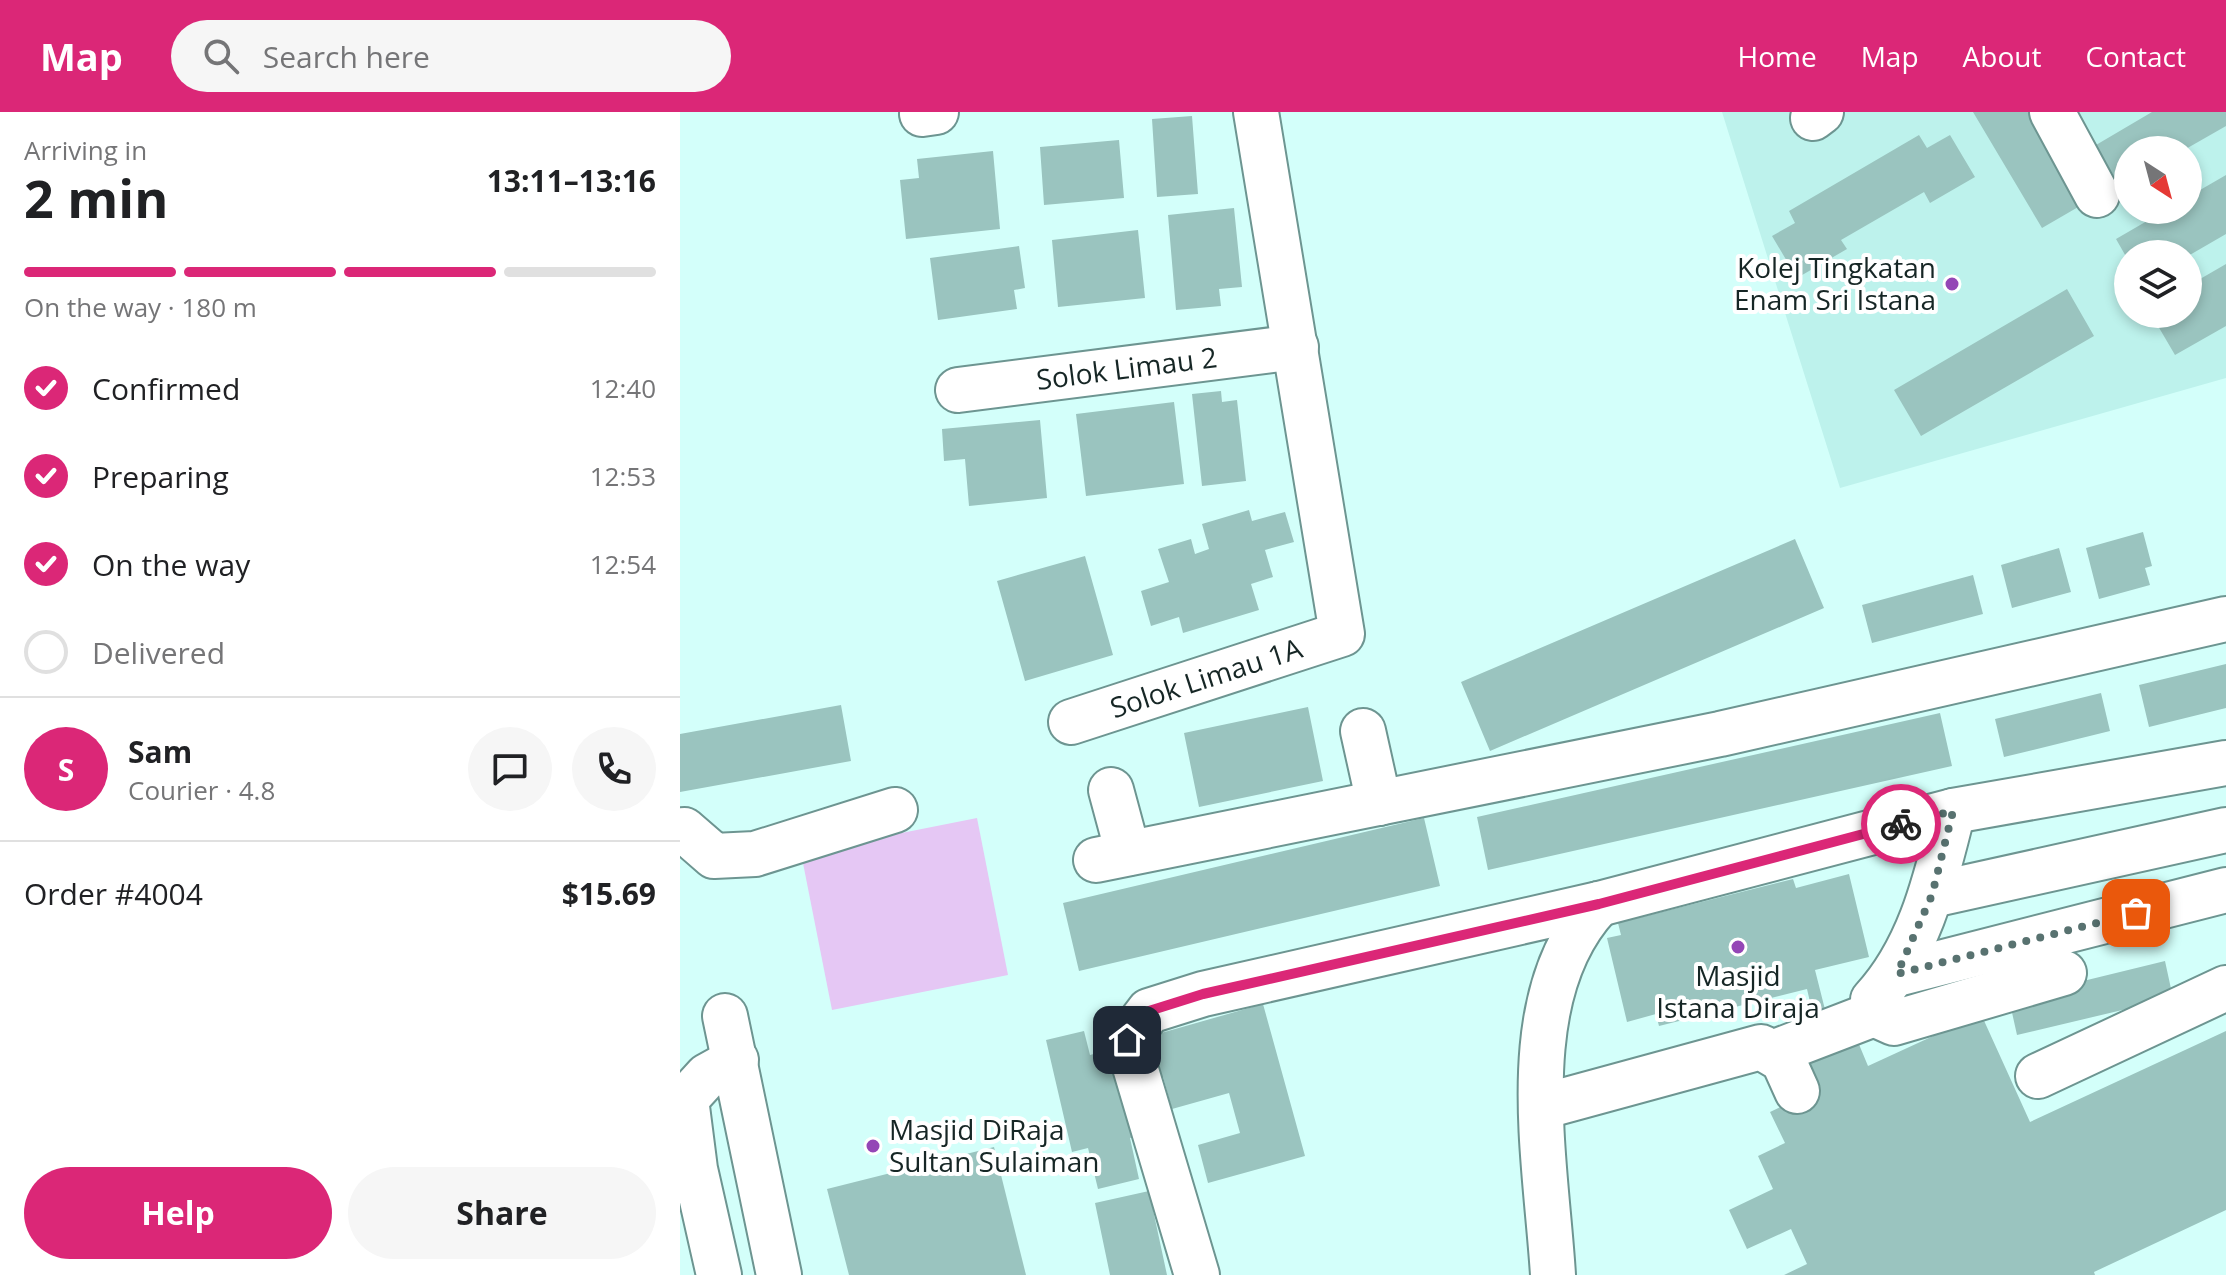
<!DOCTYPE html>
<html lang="en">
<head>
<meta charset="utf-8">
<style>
  :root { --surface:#fff; --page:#f6f6f6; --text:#202124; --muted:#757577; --line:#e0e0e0; --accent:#db2777 }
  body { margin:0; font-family:"Open Sans",sans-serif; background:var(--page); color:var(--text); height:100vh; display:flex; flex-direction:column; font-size:30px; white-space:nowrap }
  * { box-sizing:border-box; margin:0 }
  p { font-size:26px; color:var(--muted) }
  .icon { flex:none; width:44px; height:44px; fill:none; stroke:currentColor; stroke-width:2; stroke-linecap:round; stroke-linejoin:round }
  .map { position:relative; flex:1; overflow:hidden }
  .panel { display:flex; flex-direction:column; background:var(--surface); width:680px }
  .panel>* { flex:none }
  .needle { width:52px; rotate:144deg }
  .controls { position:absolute; left:1434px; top:24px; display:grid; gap:16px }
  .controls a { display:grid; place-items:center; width:88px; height:88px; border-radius:50%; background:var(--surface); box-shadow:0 4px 12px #0003; font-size:40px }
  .pin { position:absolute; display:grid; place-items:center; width:68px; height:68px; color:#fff; margin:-34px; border-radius:16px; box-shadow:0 4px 12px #0006 }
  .courier { position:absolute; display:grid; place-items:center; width:80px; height:80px; margin:-40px; border:6px solid #db2777; border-radius:50%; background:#fff; color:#222; box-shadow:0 2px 10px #0007 }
  .overview em { font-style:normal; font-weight:700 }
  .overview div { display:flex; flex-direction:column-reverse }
  .overview { display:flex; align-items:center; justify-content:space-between; height:136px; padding:0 24px }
  h1 { font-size:52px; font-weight:700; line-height:60px }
  .bar { display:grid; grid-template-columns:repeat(4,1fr); gap:12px 8px; align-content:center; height:96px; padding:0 24px }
  .bar i { height:10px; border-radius:6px; background:var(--line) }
  .bar .selected { background:var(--accent) }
  .bar p { grid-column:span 4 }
  .line { display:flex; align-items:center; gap:20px; padding:0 24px; border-top:2px solid var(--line) }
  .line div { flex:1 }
  .round { display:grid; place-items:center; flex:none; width:84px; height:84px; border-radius:42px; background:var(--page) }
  ol { padding:0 24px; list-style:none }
  li { display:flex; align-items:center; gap:24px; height:88px }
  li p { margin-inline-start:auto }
  li .icon { padding:8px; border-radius:50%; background:var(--accent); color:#fff; stroke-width:4 }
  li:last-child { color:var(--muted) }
  li i { width:44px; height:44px; border:4px solid var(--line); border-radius:50% }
  .primary-button { display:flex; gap:16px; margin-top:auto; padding:16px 24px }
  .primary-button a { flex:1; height:92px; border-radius:48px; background:var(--accent); color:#fff; font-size:32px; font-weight:700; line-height:92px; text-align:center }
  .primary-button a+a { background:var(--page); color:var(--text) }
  header { display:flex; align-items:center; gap:48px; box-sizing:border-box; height:112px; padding:0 40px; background:var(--accent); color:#fff }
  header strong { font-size:38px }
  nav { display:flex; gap:44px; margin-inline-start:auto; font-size:28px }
  .search { width:560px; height:72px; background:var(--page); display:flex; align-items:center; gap:20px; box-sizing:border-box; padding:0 28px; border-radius:44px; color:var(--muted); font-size:30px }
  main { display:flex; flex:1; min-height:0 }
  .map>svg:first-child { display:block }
  .built { fill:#bdf2ec; fill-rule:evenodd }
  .green { fill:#e5c7f4 }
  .building { fill:#9ac4bf }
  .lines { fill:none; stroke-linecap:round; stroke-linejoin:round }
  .minor-casing { stroke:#6d9591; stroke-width:48 }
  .minor { stroke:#fff; stroke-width:44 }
  .done { stroke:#587270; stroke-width:8; stroke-dasharray:0 14.4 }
  .route { stroke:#db2777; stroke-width:10 }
  .poi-dot { fill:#9446b6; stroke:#fff; stroke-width:3 }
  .labels { text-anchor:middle; stroke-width:8; stroke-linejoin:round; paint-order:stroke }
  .poi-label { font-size:28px; fill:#162625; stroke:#fff; text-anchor:end }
  .street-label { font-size:28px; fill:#162625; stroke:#fff }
</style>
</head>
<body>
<header>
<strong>Map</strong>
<div class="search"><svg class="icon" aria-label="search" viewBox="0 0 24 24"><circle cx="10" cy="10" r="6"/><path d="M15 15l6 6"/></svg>Search here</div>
<nav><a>Home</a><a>Map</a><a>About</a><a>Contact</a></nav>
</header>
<main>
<section class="panel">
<div class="overview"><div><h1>2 min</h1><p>Arriving in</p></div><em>13:11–13:16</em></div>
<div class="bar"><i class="selected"></i><i class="selected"></i><i class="selected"></i><i></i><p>On the way · 180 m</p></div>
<ol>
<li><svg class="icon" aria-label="check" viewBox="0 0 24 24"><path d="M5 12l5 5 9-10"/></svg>Confirmed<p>12:40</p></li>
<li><svg class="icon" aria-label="check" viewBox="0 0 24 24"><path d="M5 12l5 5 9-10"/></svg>Preparing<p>12:53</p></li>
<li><svg class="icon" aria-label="check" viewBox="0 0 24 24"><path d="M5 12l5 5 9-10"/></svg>On the way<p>12:54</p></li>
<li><i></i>Delivered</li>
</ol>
<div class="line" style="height:144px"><b class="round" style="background:var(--accent);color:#fff">S</b><div><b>Sam</b><p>Courier · 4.8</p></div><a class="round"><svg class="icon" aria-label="chat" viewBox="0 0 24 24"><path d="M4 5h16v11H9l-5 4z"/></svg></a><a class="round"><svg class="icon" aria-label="phone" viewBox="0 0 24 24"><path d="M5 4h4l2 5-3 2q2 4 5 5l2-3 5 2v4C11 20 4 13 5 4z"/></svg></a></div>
<div class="line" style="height:104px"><div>Order #4004</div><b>$15.69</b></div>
<div class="primary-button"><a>Help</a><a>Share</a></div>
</section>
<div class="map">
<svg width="1546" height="1163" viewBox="0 0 1546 1163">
  <rect width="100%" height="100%" fill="#d3fffa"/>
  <path class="built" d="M 1042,0 L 1546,0 L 1546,266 L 1160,376 ZM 1448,38 L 1508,38 L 1508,98 L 1448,98 ZM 1448,142 L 1508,142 L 1508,202 L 1448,202 Z"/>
  <path class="green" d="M 297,706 L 328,863 L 152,898 L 121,741 Z"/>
  <path class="building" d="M 1293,0 L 1361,0 L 1412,87 L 1362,116 Z
    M 1472,0 L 1546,0 L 1546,14 L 1504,38 L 1448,38 L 1448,71 L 1440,75 L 1416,33 Z
    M 512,4 L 518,82 L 477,85 L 472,7 Z
    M 1239,23 L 1247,36 L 1270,23 L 1295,65 L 1250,91 L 1244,80 L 1161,128 L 1167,137 L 1117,166 L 1092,124 L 1115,111 L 1109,99 Z
    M 439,28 L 444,86 L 364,93 L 360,35 Z
    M 313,39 L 320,117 L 226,127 L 220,68 L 239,66 L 237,47 Z
    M 1546,63 L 1546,122 L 1508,144 L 1448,142 L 1448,148 L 1436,127 L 1486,98 L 1508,98 L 1508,85 Z
    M 554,96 L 562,175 L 539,177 L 541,194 L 496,198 L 488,103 Z
    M 458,118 L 465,186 L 378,195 L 372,128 Z
    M 339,134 L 345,176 L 334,178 L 337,197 L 258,208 L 250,146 Z
    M 1546,152 L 1546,214 L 1495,243 L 1471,202 L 1508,202 L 1508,174 Z
    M 1387,177 L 1414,224 L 1241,324 L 1214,278 Z
    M 541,279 L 542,290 L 557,288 L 566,369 L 522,374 L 512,282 Z
    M 494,290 L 504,372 L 406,384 L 396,302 Z
    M 360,308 L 367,386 L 289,394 L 285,347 L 264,349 L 262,317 Z
    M 569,398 L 572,409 L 605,400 L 614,430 L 585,438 L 593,465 L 571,472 L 579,498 L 503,521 L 499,505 L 471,514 L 461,479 L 489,470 L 478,437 L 511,427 L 515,442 L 529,437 L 522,412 Z
    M 1463,420 L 1472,454 L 1465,456 L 1470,473 L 1419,487 L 1406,436 Z
    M 1115,427 L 1144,496 L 810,639 L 781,570 Z
    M 1379,436 L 1391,480 L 1332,496 L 1321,453 Z
    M 405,444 L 433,543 L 345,569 L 317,469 Z
    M 1293,463 L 1303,502 L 1192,531 L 1182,493 Z
    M 1546,552 L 1546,596 L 1469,615 L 1459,573 Z
    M 1421,581 L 1430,619 L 1324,645 L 1315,607 Z
    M 161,593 L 171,649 L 0,680 L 0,622 Z
    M 628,595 L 643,669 L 519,695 L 504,621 Z
    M 1260,601 L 1272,654 L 808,758 L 797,705 Z
    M 744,706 L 760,774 L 399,859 L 383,791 Z
    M 1169,762 L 1189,845 L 1135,858 L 1156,941 L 1178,930 L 1188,954 L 1301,902 L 1350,1010 L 1546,919 L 1546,1098 L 1414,1160 L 1415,1163 L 1104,1163 L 1127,1152 L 1111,1117 L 1067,1137 L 1049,1098 L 1093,1077 L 1078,1044 L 1105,1031 L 1090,1000 L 1130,981 L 1119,957 L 1143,946 L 1127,877 L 979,914 L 976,902 L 947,910 L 927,826 L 941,823 L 938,811 L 1113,767 L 1116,776 Z
    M 1485,849 L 1493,886 L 1337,923 L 1329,887 Z
    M 583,892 L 625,1044 L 528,1071 L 518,1033 L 560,1021 L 549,981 L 492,997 L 483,965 L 472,969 L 460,927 Z
    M 404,919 L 410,943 L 440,935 L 461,1023 L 450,1026 L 459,1067 L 418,1077 L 408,1036 L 392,1040 L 366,928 Z
    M 314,1035 L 346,1163 L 169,1163 L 147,1077 Z
    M 469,1079 L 487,1163 L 430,1163 L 415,1091 Z"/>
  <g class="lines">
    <g class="minor-casing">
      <g id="minor">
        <path d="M 1372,0 L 1417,83"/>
        <path d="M 242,2 L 256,0"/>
        <path d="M 1133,6 L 1141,0"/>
        <path id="s1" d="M 278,278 L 616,235"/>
        <path id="s2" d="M 391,610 L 662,522 L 576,0"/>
        <path d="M 683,619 L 699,691"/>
        <path d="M 431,678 L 448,741"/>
        <path d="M 1273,699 C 1256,766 1241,836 1193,888 L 1194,902 L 1214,911 L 1384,861"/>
        <path d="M 0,719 L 4,718 L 34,744 L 75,742 L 215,698"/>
        <path d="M 416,748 L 1040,622 L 1546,507"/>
        <path d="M 1252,783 L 1546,718"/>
        <path d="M 1217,862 L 1546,778"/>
        <path d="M 45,904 L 99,1163"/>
        <path d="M 1095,940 L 1194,902"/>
        <path d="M 1358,964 L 1546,876"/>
        <path d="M 861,995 L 1081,935 L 1103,948 L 1117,979"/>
        <path d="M 39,1163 L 15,1057 L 6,987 L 27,964 L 56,948"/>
        <path d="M 517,1163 L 447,928 L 469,899 L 523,882 L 919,792 L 1273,699 L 1546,651"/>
        <path d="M 873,1163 C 866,1047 832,884 919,792"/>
      </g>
    </g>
    <use href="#minor" class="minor"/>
  </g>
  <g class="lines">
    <path class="done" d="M 1221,712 L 1273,699 L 1252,783 L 1217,862 L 1456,801"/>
    <path class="route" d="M 447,928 L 469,899 L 523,882 L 919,792 L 1221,712"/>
  </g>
  <g class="poi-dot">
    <circle cx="1272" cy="172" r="8"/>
    <circle cx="1058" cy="835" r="8"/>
    <circle cx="193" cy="1034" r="8"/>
  </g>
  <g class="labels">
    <g class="poi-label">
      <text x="1256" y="166">Kolej Tingkatan<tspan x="1256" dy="32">Enam Sri Istana</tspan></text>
      <text x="1058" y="874" text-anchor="middle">Masjid<tspan x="1058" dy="32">Istana Diraja</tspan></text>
      <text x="209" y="1028" text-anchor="start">Masjid DiRaja<tspan x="209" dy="32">Sultan Sulaiman</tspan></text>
    </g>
    <g class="street-label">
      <text dy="10" stroke="none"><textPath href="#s1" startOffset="170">Solok Limau 2</textPath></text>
      <text dy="10" stroke="none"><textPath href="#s2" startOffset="142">Solok Limau 1A</textPath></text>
    </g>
  </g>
</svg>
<div class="controls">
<a><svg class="needle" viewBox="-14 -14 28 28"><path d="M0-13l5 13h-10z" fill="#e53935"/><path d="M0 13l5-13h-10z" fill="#757577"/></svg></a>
<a><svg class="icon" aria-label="layers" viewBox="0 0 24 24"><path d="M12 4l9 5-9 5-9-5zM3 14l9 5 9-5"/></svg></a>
</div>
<div class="pin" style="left:1456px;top:801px;background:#ea580c"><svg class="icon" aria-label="bag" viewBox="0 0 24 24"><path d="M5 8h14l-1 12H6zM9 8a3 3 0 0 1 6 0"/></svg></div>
<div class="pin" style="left:447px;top:928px;background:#1f2937"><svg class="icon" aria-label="home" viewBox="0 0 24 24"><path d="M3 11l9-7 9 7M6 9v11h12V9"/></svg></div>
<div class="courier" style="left:1221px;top:712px"><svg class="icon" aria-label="bike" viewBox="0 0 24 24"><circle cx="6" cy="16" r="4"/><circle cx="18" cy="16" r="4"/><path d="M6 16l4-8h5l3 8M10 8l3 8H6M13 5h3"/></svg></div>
</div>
</main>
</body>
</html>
